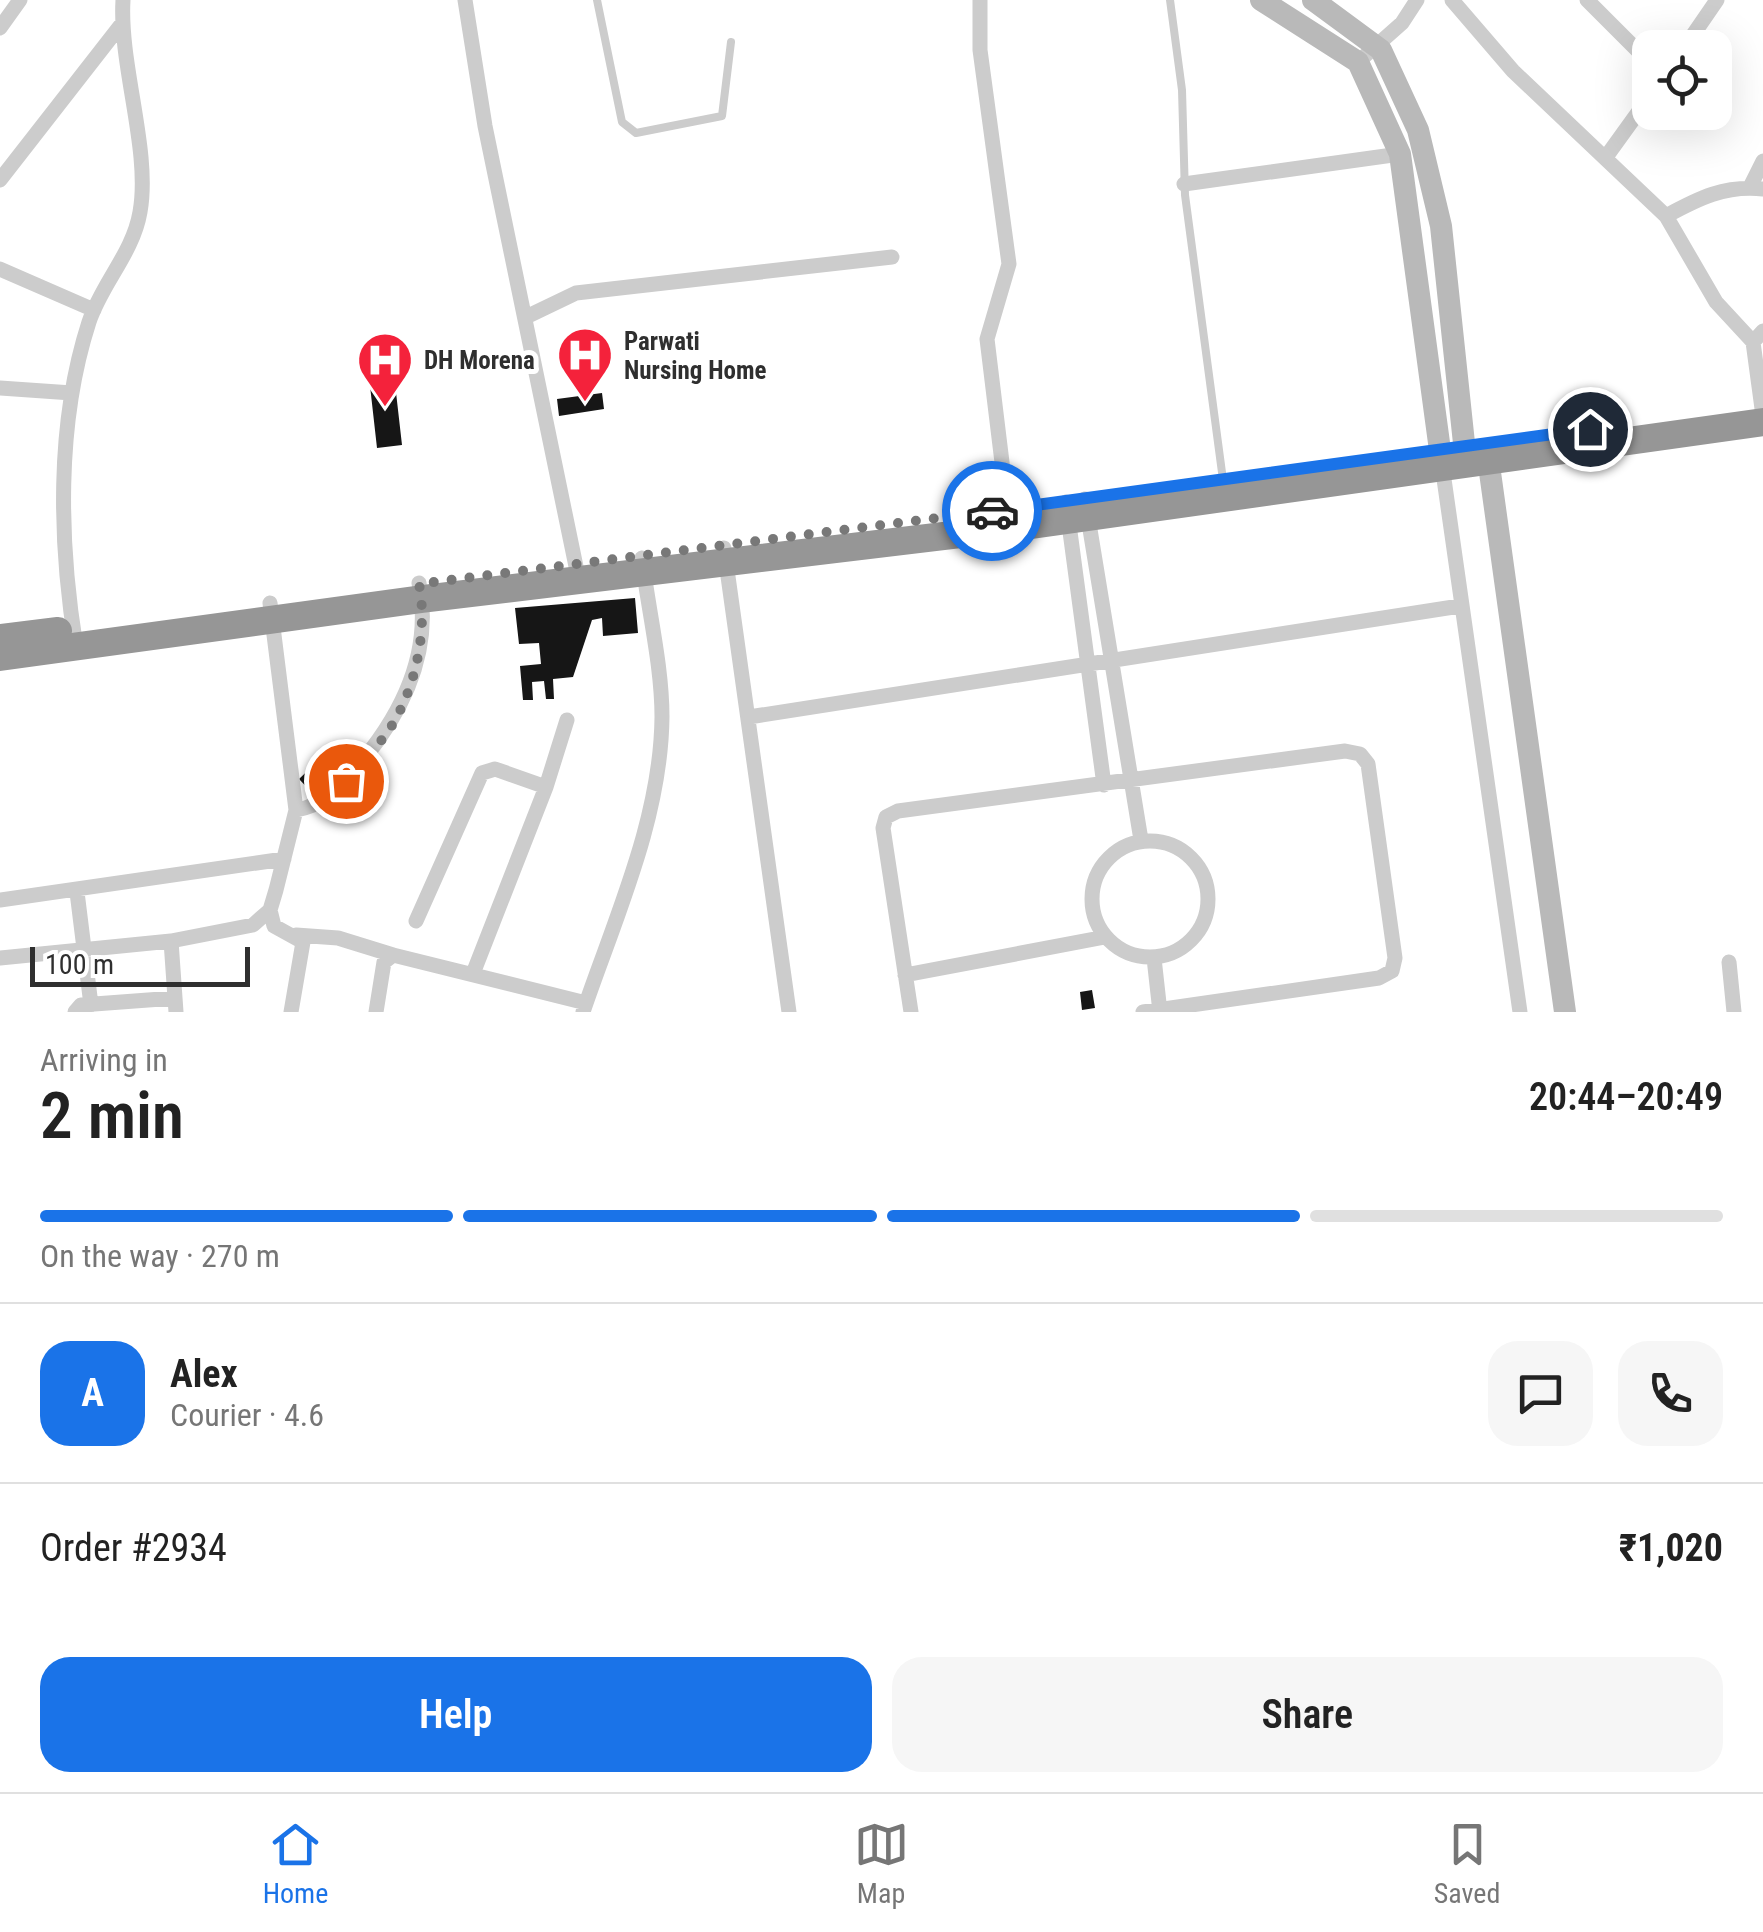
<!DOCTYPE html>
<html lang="en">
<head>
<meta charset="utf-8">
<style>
  :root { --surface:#fff; --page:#f6f6f6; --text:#222; --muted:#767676; --line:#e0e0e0; --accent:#1a73e8 }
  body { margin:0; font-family:"Roboto Condensed",sans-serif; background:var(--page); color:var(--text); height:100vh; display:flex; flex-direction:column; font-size:38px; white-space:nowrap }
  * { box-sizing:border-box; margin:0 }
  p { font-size:32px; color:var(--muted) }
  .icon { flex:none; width:55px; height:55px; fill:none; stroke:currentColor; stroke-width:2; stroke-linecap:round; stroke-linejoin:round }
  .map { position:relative; height:1012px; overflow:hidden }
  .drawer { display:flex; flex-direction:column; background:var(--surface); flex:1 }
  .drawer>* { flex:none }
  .buttons { position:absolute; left:1632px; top:30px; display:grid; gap:20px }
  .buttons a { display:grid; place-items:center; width:100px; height:100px; border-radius:20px; background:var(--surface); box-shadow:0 10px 40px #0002; font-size:50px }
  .scale { position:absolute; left:30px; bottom:25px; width:220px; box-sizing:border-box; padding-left:10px; border:5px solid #2f2f2f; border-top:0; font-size:28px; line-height:35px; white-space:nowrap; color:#2f2f2f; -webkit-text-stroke:8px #fff; paint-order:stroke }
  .pin { position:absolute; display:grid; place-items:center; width:85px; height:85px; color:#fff; margin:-42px; border:5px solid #fff; border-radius:50%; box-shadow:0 2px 10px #0007 }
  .courier { position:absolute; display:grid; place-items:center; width:100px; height:100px; margin:-50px; border:8px solid #1a73e8; border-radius:50%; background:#fff; color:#222; box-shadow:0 2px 12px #0007 }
  .overview em { font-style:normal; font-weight:600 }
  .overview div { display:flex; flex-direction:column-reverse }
  .overview { display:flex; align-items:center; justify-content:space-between; height:170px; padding:0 40px }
  h1 { font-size:65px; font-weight:600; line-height:75px }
  .bar { display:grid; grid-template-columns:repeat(4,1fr); gap:15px 10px; align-content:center; height:120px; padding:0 40px }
  .bar i { height:12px; border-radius:8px; background:var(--line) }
  .bar .on { background:var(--accent) }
  .bar p { grid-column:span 4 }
  .line { display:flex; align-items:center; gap:25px; padding:0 40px; border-top:2px solid var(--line) }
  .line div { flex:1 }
  .round { display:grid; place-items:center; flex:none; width:105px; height:105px; border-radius:30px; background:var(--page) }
  .cta { display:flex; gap:20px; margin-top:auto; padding:20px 40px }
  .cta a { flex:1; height:115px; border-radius:30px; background:var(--accent); color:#fff; font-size:40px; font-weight:600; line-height:115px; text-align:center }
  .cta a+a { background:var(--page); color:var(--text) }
  .dock { display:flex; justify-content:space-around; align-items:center; height:140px; border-top:2px solid var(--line); background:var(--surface); font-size:28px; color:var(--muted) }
  .dock a { display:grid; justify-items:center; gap:5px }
  .dock .on { color:var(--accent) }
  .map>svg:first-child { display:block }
  .building { fill:#161616 }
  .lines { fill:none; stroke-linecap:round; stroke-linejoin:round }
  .lane { stroke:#ccc; stroke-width:8 }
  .street { stroke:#ccc; stroke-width:15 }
  .secondary { stroke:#b9b9b9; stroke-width:22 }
  .highway { stroke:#969696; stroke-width:28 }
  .done { stroke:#787878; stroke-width:10; stroke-dasharray:0 18 }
  .route { stroke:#1a73e8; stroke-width:12 }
  .labels { text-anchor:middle; stroke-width:10; stroke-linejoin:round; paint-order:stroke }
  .poi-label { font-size:25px; font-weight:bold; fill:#2f2f2f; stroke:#fff; text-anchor:start }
</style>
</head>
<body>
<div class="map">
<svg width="1763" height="1012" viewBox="0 0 1763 1012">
  <rect width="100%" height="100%" fill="#fff"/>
  <path class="building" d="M 393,366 L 402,445 L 377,448 L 368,368 Z
    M 602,393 L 604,409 L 559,416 L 557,399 Z
    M 635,598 L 638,633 L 603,636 L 602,618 L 592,620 L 573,677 L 553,679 L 554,699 L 546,699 L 544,681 L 532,682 L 533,700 L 523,700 L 520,666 L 541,664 L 539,643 L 519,644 L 515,608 Z
    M 339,741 L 357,760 L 317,798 L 299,779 Z
    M 1092,990 L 1095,1008 L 1082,1010 L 1080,992 Z"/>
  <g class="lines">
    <path class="lane" d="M 597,0 L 622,122 L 636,133 L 722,116 L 731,42
      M 1170,0 L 1182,90 L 1185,195 L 1223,480"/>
    <path class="street" d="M 465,0 L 485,126 L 579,581
      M 980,0 L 980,50 L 1009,264 L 987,339 L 1010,528
      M 1452,0 L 1513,71 L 1666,216
      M 1587,0 L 1650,63
      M 0,28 L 20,0
      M 1684,48 L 1717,0
      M 1358,62 L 1402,23 L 1417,0
      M 1606,157 L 1650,96
      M 0,180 L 120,26
      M 1184,184 L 1400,154
      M 1750,187 L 1763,161
      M 0,269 L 94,310
      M 526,317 L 576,293 L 892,257
      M 1763,331 L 1753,342 L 1763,416
      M 1753,342 L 1716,302 L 1666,216 C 1699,198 1725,185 1763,189
      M 0,388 L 72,393
      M 1442,465 L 1520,1012
      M 1085,499 L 1141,840
      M 1066,502 L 1104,785
      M 724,548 L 789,1012
      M 76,647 C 59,542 56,424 89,322 C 102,283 133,253 140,212 C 151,151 119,65 123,0
      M 749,717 L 1460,606
      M 296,810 C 323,806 340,787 357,767 C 401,716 433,653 419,583
      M1092 899a58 58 0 1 1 116 0a58 58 0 1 1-116 0Z
      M 77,892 L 91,1005
      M 0,900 L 284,859
      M 270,910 L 274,926 L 303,942 L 291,1012
      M 416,921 L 482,773 L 495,769 L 546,787
      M 296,935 L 338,938 L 393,955
      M 0,958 L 171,941
      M 1154,958 L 1160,1012
      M 1729,962 L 1734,1012
      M 474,971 L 546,787 L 567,720
      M 905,975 L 1105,937
      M 75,1012 L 81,1005 L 175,998
      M 176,1012 L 171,941 L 253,925 L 270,910 L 276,890 L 296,810 L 270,603
      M 376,1012 L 384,962 L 393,955 L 586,1003
      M 583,1012 C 615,918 661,819 662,717 C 662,665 648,609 642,558
      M 911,1012 L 883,828 L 886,817 L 898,811 L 1345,751 L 1360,754 L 1368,764 L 1395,958 L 1392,971 L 1379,978 L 1143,1012"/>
    <path class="secondary" d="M 1261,0 L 1358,62 L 1400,154 L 1442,465
      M 1313,0 L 1381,50 L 1418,130 L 1441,226 L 1466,462
      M 1488,458 L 1565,1012"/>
    <path class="highway" d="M 0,638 L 58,631
      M 0,657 L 422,599 L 1010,528 L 1763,422"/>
  </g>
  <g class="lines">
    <path class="done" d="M 346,781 C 360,763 379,746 391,727 C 416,687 428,629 419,584 L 992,511"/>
    <path class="route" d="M 992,511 L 1590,429"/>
  </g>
  <defs>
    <g id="hospital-pin" transform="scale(2.875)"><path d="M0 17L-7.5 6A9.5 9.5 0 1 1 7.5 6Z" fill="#f4223b" stroke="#fff"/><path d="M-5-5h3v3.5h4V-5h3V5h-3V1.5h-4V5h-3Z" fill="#fff"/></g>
  </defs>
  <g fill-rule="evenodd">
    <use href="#hospital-pin" x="585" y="355"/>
    <use href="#hospital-pin" x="385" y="360"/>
  </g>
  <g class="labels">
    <g class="poi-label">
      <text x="624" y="350">Parwati<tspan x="624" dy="29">Nursing Home</tspan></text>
      <text x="424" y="369">DH Morena</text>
    </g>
  </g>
</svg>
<div class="buttons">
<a><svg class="icon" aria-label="locate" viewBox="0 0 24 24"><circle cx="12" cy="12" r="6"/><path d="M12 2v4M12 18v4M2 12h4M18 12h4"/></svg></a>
</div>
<div class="scale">100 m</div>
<div class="pin" style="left:346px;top:781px;background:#ea580c"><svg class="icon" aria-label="bag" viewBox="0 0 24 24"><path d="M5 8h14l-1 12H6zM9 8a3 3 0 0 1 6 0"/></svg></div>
<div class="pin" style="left:1590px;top:429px;background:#1f2937"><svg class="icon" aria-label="home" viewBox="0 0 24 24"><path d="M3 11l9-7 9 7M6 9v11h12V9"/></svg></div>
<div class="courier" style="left:992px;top:511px"><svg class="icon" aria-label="car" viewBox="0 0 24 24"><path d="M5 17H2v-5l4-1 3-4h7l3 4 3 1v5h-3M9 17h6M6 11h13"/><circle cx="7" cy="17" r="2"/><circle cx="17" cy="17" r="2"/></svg></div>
</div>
<section class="drawer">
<div class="overview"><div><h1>2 min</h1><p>Arriving in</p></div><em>20:44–20:49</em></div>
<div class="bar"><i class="on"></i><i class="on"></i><i class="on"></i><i></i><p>On the way · 270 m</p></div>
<div class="line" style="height:180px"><b class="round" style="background:var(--accent);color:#fff">A</b><div><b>Alex</b><p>Courier · 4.6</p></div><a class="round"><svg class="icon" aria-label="chat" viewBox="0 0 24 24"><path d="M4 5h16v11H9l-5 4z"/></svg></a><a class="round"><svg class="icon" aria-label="phone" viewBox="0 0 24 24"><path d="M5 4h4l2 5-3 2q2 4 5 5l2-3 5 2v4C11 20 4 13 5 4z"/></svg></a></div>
<div class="line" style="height:130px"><div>Order #2934</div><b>₹1,020</b></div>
<div class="cta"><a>Help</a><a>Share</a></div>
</section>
<nav class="dock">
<a class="on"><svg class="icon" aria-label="home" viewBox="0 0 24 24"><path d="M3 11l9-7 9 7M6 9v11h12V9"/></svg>Home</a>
<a><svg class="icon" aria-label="map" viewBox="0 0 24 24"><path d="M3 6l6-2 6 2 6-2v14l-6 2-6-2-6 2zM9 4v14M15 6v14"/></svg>Map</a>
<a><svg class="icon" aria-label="saved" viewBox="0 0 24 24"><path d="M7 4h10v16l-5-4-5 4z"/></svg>Saved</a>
</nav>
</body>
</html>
